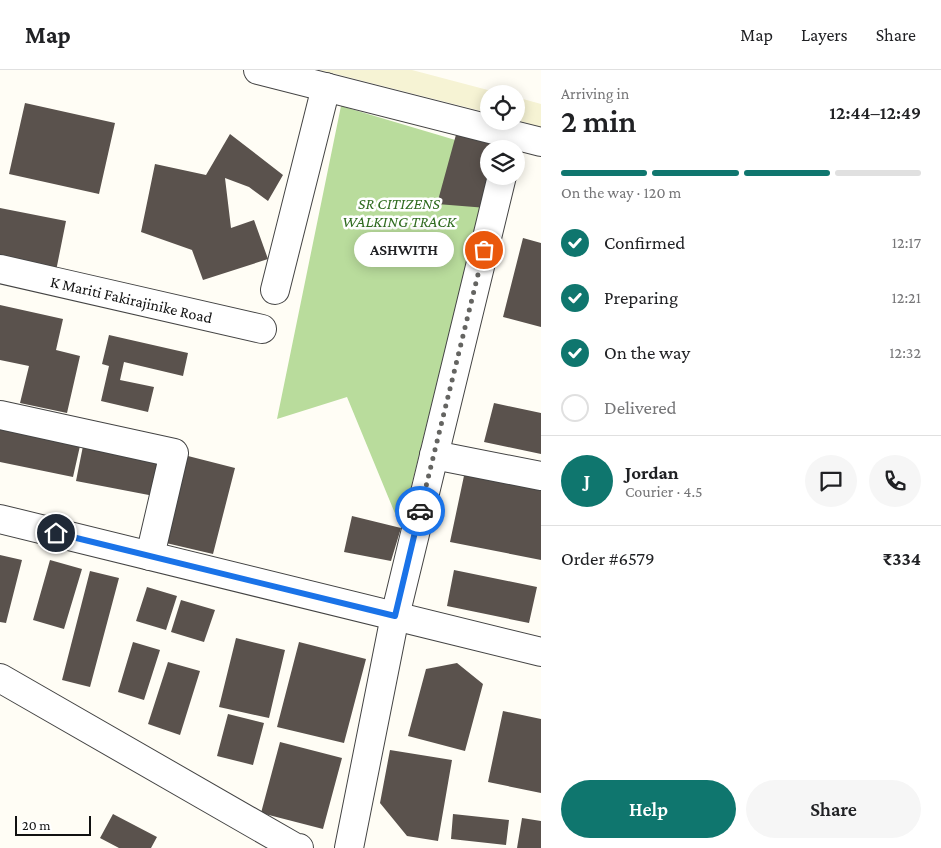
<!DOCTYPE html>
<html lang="en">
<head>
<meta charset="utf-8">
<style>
  :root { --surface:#fff; --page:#f6f6f6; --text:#202124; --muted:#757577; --line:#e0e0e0; --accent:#0f766e }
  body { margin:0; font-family:"Crimson Pro",serif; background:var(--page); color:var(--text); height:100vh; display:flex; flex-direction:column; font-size:19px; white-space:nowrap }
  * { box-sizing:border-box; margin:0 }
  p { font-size:16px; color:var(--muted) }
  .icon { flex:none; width:28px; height:28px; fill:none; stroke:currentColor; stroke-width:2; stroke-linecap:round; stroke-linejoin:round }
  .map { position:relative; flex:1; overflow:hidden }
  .panel { display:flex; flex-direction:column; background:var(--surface); width:400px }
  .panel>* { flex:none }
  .tools { position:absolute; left:480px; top:15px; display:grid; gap:10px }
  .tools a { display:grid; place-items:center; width:45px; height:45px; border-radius:50%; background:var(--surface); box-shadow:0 2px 12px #0003; font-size:25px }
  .scale { position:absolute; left:15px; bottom:12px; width:76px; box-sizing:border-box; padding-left:5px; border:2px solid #111; border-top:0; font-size:14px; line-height:18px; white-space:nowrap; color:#111; -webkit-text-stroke:4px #fff; paint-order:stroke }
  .pin { position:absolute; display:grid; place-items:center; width:42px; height:42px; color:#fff; margin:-21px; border:2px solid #fff; border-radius:50%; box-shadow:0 1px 5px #0007 }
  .courier { position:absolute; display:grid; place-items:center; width:50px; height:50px; margin:-25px; border:4px solid #1a73e8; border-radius:50%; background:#fff; color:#222; box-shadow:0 1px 6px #0007 }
  .bubble { position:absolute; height:35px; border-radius:18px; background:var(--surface); box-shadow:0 2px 12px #0003; font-size:16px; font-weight:600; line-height:35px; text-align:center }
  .headline em { font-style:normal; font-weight:600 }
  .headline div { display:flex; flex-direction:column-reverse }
  .headline { display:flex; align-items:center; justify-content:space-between; height:85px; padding:0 20px }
  h1 { font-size:32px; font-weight:600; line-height:38px }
  .bar { display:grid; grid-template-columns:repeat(4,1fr); gap:8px 5px; align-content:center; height:60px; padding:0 20px }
  .bar i { height:6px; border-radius:4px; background:var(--line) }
  .bar .on { background:var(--accent) }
  .bar p { grid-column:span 4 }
  .line { display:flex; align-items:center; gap:12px; padding:0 20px; border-top:1px solid var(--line) }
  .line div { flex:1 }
  .round { display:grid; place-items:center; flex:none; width:52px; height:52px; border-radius:26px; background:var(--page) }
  ol { padding:0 20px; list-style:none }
  li { display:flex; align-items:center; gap:15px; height:55px }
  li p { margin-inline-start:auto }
  li .icon { padding:5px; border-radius:50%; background:var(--accent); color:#fff; stroke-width:4 }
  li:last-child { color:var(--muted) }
  li i { width:28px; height:28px; border:2px solid var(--line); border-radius:50% }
  .cta { display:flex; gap:10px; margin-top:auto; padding:10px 20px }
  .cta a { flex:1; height:58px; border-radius:30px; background:var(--accent); color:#fff; font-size:20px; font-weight:600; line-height:58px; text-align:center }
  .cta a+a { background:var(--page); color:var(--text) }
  header { display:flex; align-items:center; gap:30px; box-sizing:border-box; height:70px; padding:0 25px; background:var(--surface); border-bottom:1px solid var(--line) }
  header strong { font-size:24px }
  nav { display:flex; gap:28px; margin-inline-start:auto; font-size:18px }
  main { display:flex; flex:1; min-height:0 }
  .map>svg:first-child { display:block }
  .farmland { fill:#f6f3d4 }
  .forest { fill:#b9dc9c }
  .building { fill:#5a524d }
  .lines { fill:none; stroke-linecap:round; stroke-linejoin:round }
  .minor-casing { stroke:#444; stroke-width:30 }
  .minor { stroke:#fff; stroke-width:28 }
  .done { stroke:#646461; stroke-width:5; stroke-dasharray:0 9 }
  .route { stroke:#1a73e8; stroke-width:6 }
  .labels { text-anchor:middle; stroke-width:5; stroke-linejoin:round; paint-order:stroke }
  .park-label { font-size:16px; font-style:italic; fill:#2f6b1f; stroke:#fff }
  .street-label { font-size:16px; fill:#111; stroke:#fff }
</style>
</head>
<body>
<header>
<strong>Map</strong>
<nav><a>Map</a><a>Layers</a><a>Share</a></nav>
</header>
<main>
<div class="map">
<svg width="541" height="778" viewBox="0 0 541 778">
  <rect width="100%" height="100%" fill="#fffdf5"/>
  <path class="farmland" d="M 320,0 L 412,0 L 503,24 L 489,24 L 489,43 Z
    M 516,27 L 541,34 L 541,57 L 516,50 Z"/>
  <path class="forest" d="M 341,36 L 489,80 L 489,101 L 401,458 L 347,327 L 277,349 Z"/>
  <path class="building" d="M 25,33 L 115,53 L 99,124 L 9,104 Z
    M 457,61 L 502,74 L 501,79 L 489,79 L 487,138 L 437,134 Z
    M 230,64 L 283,105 L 268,131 L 249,117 L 225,108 L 231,158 L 254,150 L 268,189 L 203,210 L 192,180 L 141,162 L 155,94 L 206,105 Z
    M 0,138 L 66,151 L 56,201 L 0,189 Z
    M 523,168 L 541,173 L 541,257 L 503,247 Z
    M 0,235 L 63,249 L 56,280 L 80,286 L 67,343 L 20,333 L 29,296 L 0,290 Z
    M 109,265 L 188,283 L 183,306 L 124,292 L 120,310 L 154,317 L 148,342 L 101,331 L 109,296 L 102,294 Z
    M 494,333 L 541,343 L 541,384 L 484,372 Z
    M 0,350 L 82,367 L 73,407 L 0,392 Z
    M 84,371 L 162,386 L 154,426 L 76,411 Z
    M 188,386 L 235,398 L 213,484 L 166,473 Z
    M 465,401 L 541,417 L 541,490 L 450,472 Z
    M 352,446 L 401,458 L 391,491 L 344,482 Z
    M 0,485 L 22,490 L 6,553 L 0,552 Z
    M 50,490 L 82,499 L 64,559 L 33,550 Z
    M 454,500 L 537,517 L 529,553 L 447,536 Z
    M 90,501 L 119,508 L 90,617 L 62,610 Z
    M 147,517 L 177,526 L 166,560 L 136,551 Z
    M 181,530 L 215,540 L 204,572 L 171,562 Z
    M 236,568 L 285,580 L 269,648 L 219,637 Z
    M 133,572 L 160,580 L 144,630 L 118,622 Z
    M 299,572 L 366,589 L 344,673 L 277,657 Z
    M 168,592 L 200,601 L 180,665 L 148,654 Z
    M 457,593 L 483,614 L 465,681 L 408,666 L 426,599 Z
    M 503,641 L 541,649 L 541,723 L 488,712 Z
    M 228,644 L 264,653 L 253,695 L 217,686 Z
    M 280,672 L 342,688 L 323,759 L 261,743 Z
    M 390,680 L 452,690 L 438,771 L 407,766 L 380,733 Z
    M 113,744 L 157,767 L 151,778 L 119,778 L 100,768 Z
    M 453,744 L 509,750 L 506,775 L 451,769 Z
    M 522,748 L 541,751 L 541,778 L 517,778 Z"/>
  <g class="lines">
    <g class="minor-casing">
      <g id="minor">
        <path d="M 258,0 L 541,72"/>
        <path id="s1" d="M 0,199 L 262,259"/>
        <path d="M 275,220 L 326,17"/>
        <path d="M 0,345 L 174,383 L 150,486"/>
        <path d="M 434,385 L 541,406"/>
        <path d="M 0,449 L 541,582"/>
        <path d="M 0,608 L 296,778 L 299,778"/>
        <path d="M 349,778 L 395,546 L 502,106"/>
      </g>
    </g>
    <use href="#minor" class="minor"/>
  </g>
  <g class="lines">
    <path class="done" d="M 420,441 L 484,180"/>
    <path class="route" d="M 56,463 L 395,546 L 420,441"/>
  </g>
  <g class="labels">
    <g class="park-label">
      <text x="399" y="139">SR CITIZENS<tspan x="399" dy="18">WALKING TRACK</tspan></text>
    </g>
    <g class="street-label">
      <text dy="6" stroke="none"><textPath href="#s1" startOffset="135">K Mariti Fakirajinike Road</textPath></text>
    </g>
  </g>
</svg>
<div class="tools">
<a><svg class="icon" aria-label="locate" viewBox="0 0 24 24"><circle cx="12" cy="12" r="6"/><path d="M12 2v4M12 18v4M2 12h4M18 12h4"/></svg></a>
<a><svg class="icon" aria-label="layers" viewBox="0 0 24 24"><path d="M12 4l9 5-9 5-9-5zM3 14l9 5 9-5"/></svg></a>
</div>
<div class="scale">20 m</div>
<div class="pin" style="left:484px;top:180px;background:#ea580c"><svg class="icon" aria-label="bag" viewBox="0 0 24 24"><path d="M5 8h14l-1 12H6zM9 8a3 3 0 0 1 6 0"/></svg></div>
<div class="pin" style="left:56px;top:463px;background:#1f2937"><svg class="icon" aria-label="home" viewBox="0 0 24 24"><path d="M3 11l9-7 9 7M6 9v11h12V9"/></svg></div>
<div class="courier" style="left:420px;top:441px"><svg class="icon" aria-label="car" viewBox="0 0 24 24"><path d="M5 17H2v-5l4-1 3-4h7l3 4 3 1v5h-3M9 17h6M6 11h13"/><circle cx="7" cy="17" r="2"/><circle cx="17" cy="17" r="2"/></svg></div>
<div class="bubble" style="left:354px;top:162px;width:100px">ASHWITH</div>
</div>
<section class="panel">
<div class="headline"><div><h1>2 min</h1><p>Arriving in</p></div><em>12:44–12:49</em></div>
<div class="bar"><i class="on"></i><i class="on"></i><i class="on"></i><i></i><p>On the way · 120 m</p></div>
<ol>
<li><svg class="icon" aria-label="check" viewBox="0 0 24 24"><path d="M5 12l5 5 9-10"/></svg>Confirmed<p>12:17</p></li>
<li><svg class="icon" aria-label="check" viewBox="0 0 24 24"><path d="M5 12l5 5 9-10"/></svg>Preparing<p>12:21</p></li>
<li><svg class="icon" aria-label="check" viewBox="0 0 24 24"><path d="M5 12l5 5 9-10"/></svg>On the way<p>12:32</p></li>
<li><i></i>Delivered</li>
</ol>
<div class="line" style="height:90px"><b class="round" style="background:var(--accent);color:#fff">J</b><div><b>Jordan</b><p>Courier · 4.5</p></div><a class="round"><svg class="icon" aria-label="chat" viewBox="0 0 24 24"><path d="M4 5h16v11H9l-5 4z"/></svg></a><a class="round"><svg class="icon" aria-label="phone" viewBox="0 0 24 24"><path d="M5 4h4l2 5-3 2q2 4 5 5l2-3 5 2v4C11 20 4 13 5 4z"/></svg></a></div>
<div class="line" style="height:65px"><div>Order #6579</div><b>₹334</b></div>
<div class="cta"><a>Help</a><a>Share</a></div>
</section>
</main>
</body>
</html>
